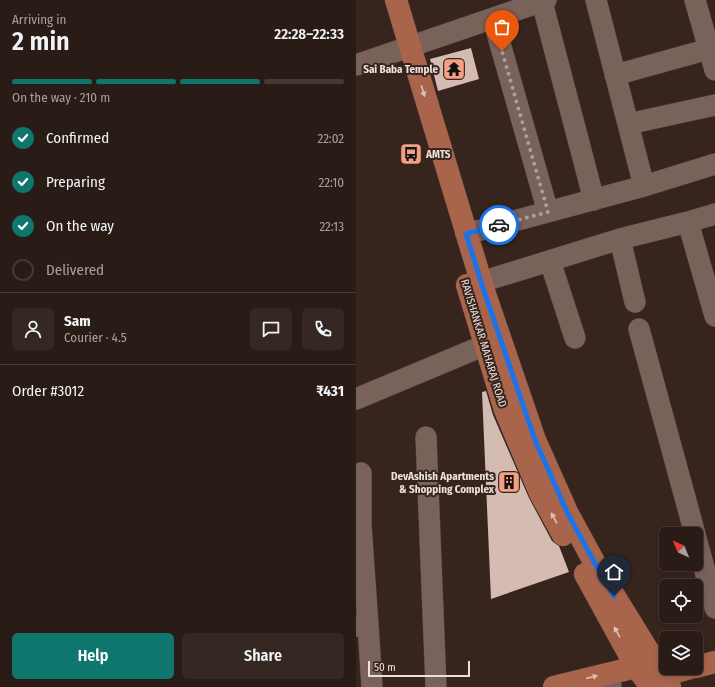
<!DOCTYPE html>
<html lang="en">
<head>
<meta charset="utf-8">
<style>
  :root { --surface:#291b16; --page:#352823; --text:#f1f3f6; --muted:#a5a1a1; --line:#453935; --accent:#0f766e }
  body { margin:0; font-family:"Fira Sans Condensed",sans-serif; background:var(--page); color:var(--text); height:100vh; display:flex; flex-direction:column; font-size:15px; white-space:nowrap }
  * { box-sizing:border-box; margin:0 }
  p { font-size:13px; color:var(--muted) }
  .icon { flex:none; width:22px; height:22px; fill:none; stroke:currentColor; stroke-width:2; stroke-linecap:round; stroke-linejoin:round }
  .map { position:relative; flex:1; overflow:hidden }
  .drawer { display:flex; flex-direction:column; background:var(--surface); width:356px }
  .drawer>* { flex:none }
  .needle { width:26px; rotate:316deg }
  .controls { position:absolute; left:303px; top:527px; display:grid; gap:8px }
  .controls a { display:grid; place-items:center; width:44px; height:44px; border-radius:6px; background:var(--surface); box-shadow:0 2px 6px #0003,0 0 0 1px var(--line); font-size:20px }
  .scale { position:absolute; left:12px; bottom:10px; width:102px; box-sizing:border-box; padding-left:4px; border:2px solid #ede0db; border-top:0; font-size:11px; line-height:14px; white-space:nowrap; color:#ede0db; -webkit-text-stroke:3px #37241d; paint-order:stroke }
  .pin { position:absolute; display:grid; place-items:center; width:34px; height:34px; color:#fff; margin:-41px -17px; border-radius:50% 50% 50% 0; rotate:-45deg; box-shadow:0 0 4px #0007 }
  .pin .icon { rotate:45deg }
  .courier { position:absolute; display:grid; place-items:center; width:40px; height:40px; margin:-20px; border:3px solid #1a73e8; border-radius:50%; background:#fff; color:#222; box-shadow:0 1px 5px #0007 }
  .summary em { font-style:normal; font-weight:600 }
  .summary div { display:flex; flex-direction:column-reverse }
  .summary { display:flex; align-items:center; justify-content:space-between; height:68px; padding:0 12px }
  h1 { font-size:26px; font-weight:600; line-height:30px }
  .bar { display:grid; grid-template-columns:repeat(4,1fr); gap:6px 4px; align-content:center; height:48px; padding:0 12px }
  .bar i { height:5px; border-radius:3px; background:var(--line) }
  .bar .current { background:var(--accent) }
  .bar p { grid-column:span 4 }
  .line { display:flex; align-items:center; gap:10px; padding:0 12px; border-top:1px solid var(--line) }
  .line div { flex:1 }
  .round { display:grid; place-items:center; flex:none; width:42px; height:42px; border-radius:6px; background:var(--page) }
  ol { padding:0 12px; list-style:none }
  li { display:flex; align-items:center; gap:12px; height:44px }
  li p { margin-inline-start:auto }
  li .icon { padding:4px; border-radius:50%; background:var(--accent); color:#fff; stroke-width:4 }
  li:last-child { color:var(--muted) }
  li i { width:22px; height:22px; border:2px solid var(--line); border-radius:50% }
  .action { display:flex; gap:8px; margin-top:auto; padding:8px 12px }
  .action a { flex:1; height:46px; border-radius:6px; background:var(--accent); color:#fff; font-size:16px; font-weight:600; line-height:46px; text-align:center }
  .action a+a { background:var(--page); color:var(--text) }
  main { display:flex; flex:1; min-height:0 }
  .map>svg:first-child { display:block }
  .building { fill:#d5bcb3 }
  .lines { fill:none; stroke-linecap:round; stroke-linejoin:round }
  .minor-casing { stroke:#50403a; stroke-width:22 }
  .major-casing { stroke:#50403a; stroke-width:23 }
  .minor { stroke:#79625a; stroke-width:21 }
  .major { stroke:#a9654c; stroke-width:22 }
  .oneway { fill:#dcc1b7 }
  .done { stroke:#ad9e98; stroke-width:4; stroke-dasharray:0 7.2 }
  .route { stroke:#1a73e8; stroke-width:5 }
  .labels { text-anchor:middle; stroke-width:4; stroke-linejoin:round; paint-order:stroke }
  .poi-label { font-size:11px; font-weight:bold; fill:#ede0db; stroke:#37241d; text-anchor:end }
  .street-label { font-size:11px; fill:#ede0db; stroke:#37241d }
</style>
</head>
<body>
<main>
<section class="drawer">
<div class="summary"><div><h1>2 min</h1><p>Arriving in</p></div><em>22:28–22:33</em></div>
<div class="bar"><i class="current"></i><i class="current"></i><i class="current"></i><i></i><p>On the way · 210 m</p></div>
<ol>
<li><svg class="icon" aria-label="check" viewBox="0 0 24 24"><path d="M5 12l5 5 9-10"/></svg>Confirmed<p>22:02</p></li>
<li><svg class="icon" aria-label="check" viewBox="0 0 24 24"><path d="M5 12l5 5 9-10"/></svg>Preparing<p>22:10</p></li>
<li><svg class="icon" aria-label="check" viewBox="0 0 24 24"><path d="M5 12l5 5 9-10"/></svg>On the way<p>22:13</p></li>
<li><i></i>Delivered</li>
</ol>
<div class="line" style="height:72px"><a class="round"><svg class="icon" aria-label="person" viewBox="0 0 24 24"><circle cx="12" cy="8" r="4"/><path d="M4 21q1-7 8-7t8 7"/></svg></a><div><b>Sam</b><p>Courier · 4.5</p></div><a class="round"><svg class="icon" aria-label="chat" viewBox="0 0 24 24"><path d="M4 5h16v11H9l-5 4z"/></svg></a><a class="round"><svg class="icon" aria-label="phone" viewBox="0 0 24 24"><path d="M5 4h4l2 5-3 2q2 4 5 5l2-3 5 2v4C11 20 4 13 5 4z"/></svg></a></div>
<div class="line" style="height:52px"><div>Order #3012</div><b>₹431</b></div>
<div class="action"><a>Help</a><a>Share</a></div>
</section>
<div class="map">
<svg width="359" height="687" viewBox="0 0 359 687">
  <rect width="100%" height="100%" fill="#37241d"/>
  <path class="building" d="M 115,48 L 123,79 L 82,91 L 74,59 Z
    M 130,391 L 137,415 L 173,498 L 196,541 L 203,546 L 213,572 L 135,599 L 126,392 Z"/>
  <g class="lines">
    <g class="minor-casing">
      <path id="minor" d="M 240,0 L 288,186
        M 339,0 L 359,70
        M 186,2 L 238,200
        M 137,19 L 192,212
        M 0,65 L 190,0
        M 259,75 L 353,49
        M 272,124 L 359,105
        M 332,222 L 359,316
        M 110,234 L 288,186 L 359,164
        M 264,239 L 332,222 L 359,214
        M 194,261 L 219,338
        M 125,282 L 264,239 L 279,302
        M 283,329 L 339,534
        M 0,399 L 129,345
        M 70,437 L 80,687
        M 5,473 L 5,525 L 12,625
        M 340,538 L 359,608
        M 0,626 L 12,625 L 16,687
        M 255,687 L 255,686"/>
    </g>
    <g class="major-casing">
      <path id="major" d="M 40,0 L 128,291 L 179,440 L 211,512 L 243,571 L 298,660 L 306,676 L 314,687
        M 111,285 L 149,410 L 184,493 L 207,535
        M 229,574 L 280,667 L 295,687
        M 340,667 L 359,662
        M 292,678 L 306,676 L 335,668
        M 198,687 L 280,667 L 292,662"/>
    </g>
    <use href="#minor" class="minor"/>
    <use href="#major" class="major"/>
  </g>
  <defs><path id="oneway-solid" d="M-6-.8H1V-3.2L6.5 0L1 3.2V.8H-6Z"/></defs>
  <g class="oneway">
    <use href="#oneway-solid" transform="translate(67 91) rotate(73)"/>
    <use href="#oneway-solid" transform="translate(198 518) rotate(-119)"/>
    <use href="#oneway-solid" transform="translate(261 632) rotate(-119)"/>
    <use href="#oneway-solid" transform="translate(236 677) rotate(-14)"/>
  </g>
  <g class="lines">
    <path class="done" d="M 143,225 L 192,212 L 146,51"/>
    <path class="route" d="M 143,225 L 110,234 L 128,291 L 179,440 L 211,512 L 243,571 L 258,596"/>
  </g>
  <defs>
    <g id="temple-square" transform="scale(1.15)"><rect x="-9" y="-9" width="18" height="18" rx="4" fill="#f3a082" stroke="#37241d"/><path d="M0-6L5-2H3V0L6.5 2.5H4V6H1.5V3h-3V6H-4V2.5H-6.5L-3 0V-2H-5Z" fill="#111"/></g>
    <g id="bus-square" transform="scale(1.15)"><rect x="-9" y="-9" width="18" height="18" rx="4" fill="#f3a082" stroke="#37241d"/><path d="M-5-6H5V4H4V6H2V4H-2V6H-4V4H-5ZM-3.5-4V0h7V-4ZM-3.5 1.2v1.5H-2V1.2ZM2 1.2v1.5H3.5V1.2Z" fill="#111"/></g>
    <g id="building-square" transform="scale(1.15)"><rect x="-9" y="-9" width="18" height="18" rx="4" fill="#f3a082" stroke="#37241d"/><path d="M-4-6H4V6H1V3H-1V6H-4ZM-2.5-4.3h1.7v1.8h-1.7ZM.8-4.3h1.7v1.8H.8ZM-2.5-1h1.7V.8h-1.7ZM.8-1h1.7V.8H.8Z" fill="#111"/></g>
  </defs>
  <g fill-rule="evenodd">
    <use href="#temple-square" x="98" y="69"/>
    <use href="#bus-square" x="55" y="154"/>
    <use href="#building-square" x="153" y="482"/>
  </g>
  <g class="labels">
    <g class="poi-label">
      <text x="82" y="73">Sai Baba Temple</text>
      <text x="70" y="158" text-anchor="start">AMTS</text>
      <text x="138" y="480">DevAshish Apartments<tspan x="138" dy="13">&amp; Shopping Complex</tspan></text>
    </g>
    <g class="street-label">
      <text transform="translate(128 343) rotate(73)" y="4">RAVISHANKAR MAHARAJ ROAD</text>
    </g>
  </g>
</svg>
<div class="controls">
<a><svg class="needle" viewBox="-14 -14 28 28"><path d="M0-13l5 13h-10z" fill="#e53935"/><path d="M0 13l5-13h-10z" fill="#a5a1a1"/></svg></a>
<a><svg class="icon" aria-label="locate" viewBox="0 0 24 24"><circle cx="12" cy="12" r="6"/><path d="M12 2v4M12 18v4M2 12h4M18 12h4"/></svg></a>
<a><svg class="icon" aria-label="layers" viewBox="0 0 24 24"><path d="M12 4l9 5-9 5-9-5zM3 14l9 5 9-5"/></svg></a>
</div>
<div class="scale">50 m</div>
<div class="pin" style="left:146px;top:51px;background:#ea580c"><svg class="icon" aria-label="bag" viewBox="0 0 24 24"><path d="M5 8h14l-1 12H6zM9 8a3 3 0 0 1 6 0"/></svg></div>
<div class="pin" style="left:258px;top:596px;background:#1f2937"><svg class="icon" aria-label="home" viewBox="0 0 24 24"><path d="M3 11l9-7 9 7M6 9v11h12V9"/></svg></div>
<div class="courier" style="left:143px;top:225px"><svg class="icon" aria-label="car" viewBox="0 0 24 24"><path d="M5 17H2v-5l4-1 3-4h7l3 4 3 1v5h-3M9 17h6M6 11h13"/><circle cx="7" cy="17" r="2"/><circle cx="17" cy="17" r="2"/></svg></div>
</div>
</main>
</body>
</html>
